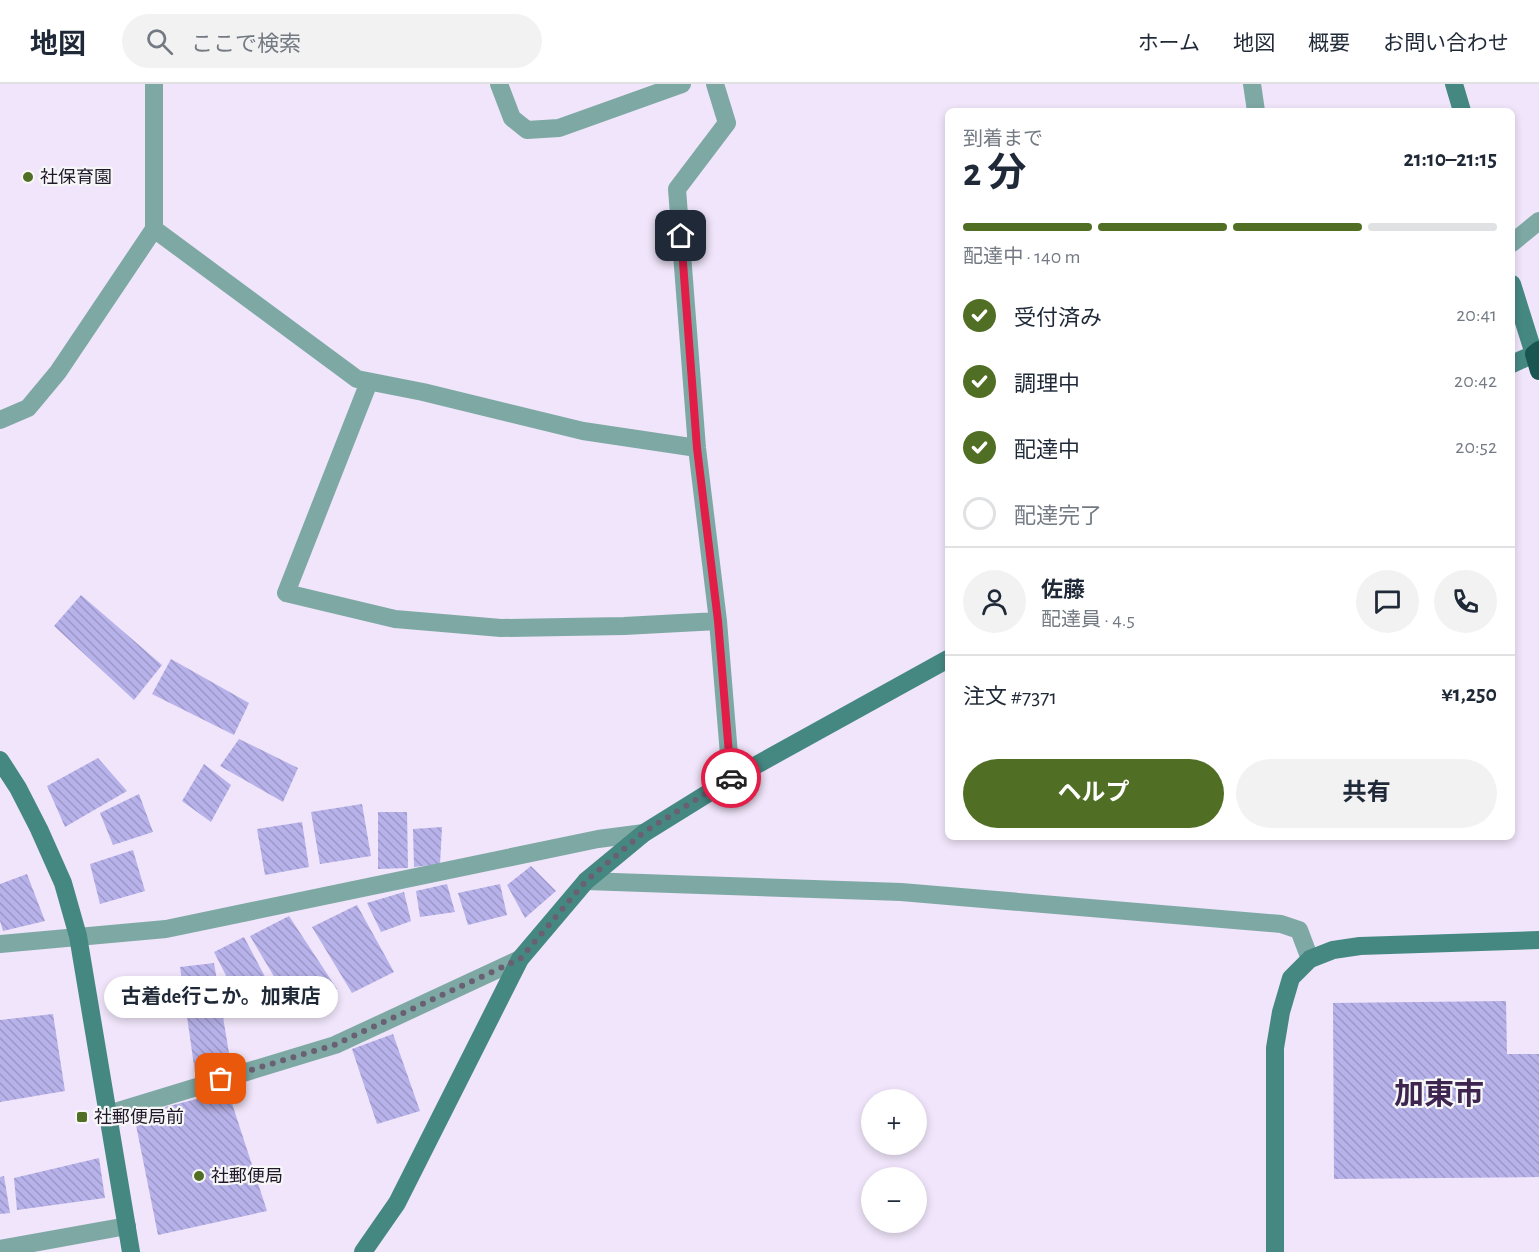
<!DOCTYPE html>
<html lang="ja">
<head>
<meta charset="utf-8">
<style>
  :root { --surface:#fff; --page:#f2f2f3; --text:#1f2937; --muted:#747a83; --line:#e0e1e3; --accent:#516f24 }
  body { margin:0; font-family:"Alegreya Sans","Noto Sans JP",sans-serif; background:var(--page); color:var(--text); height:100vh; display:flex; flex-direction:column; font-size:22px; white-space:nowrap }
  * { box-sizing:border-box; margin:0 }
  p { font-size:20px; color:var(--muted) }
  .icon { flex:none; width:33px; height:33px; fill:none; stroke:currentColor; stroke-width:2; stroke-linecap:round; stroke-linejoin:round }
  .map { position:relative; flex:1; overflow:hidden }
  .drawer { position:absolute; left:945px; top:24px; width:570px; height:732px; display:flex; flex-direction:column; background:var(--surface); border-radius:9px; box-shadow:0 3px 9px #0003 }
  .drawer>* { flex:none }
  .buttons { position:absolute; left:861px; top:1005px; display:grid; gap:12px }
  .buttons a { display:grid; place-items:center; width:66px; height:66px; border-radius:50%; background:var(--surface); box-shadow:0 3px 9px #0003; font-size:30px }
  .pin { position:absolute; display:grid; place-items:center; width:51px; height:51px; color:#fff; margin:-26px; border-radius:12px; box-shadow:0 3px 9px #0006 }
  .courier { position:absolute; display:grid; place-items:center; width:60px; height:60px; margin:-30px; border:4px solid #e11d48; border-radius:50%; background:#fff; color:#222; box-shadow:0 2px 8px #0007 }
  .bubble { position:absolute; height:42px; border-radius:21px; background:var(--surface); box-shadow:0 3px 9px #0003; font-size:20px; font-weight:700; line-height:42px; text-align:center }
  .headline em { font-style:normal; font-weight:700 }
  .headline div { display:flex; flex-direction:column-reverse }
  .headline { display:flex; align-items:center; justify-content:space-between; height:102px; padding:0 18px }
  h1 { font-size:39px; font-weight:700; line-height:45px }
  .bar { display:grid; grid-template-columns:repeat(4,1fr); gap:9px 6px; align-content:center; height:72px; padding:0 18px }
  .bar i { height:8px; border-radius:4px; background:var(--line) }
  .bar .active { background:var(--accent) }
  .bar p { grid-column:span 4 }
  .line { display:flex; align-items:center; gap:15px; padding:0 18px; border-top:2px solid var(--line) }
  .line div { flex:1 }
  .round { display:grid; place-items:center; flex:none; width:63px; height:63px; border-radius:32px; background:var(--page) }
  ol { padding:0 18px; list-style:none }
  li { display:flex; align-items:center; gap:18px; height:66px }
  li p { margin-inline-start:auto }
  li .icon { padding:6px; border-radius:50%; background:var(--accent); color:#fff; stroke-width:4 }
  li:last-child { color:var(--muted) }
  li i { width:33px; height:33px; border:3px solid var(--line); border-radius:50% }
  .action { display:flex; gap:12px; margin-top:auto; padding:12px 18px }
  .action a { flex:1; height:69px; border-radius:36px; background:var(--accent); color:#fff; font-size:24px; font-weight:700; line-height:69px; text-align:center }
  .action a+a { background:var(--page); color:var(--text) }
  header { display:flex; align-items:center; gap:36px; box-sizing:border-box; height:84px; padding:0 30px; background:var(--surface); border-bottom:2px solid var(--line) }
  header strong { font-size:28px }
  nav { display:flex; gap:33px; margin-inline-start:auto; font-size:21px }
  .search { width:420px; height:54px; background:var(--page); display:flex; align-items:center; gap:15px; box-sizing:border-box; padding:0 21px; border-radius:33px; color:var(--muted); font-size:22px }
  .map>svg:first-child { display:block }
  .building { fill:url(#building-back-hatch) }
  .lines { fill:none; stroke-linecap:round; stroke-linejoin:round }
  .street { stroke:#7ea8a4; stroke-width:18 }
  .secondary { stroke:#458882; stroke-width:18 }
  .highway { stroke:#1a5651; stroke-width:18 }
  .done { stroke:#6a6073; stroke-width:6; stroke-dasharray:0 10.8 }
  .route { stroke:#e11d48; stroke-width:8 }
  .poi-dot { fill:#516f24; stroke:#f7f7f7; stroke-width:2 }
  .labels { text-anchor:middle; stroke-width:4.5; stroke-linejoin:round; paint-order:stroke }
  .poi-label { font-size:18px; fill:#22182b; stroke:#f7f7f7; text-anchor:start }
  .town-label { font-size:30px; font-weight:bold; fill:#3d254f; stroke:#f7f7f7 }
</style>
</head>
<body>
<header>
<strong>地図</strong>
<div class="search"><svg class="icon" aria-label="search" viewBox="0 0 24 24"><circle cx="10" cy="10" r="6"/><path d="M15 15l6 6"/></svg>ここで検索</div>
<nav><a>ホーム</a><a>地図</a><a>概要</a><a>お問い合わせ</a></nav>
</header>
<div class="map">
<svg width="1539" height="1168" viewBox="0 0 1539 1168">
  <defs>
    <pattern id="building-back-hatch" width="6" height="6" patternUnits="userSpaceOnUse" patternTransform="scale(1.5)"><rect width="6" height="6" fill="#b7b2e9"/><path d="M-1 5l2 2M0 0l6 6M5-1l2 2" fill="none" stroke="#9d98c8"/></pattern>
  </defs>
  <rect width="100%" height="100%" fill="#f0e5fa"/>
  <path class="building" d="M 81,511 L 162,581 L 134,616 L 54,542 Z
    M 171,575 L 249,619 L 234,651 L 152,610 Z
    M 239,655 L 298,684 L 283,718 L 220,682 Z
    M 98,674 L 127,707 L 65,743 L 47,702 Z
    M 204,680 L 231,701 L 211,738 L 182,717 Z
    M 139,710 L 153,748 L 113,761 L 100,729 Z
    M 362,720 L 371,772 L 320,780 L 311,728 Z
    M 378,728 L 407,728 L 408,784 L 378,785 Z
    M 302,738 L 309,783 L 265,791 L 257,745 Z
    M 442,743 L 440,780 L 414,783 L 413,745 Z
    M 133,766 L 145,807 L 100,820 L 90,780 Z
    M 531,782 L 556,807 L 525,834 L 507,801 Z
    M 27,790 L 45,837 L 3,847 L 0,837 L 0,800 Z
    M 447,800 L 455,828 L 420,833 L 416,807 Z
    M 500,800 L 507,831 L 468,841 L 458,809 Z
    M 404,808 L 411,837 L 381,848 L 367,819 Z
    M 357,821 L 394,888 L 352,909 L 312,843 Z
    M 289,832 L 337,905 L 309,924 L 289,901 L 282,906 L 250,852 Z
    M 244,853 L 271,904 L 240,919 L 214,868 Z
    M 214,879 L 231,981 L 195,989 L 180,883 Z
    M 1506,917 L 1507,970 L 1539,970 L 1539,1093 L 1334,1095 L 1333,919 Z
    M 53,930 L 65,1007 L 0,1018 L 0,936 Z
    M 393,950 L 420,1027 L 377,1040 L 352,965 Z
    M 228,1007 L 267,1127 L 158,1151 L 134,1031 Z
    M 99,1074 L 105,1114 L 17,1126 L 14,1094 Z
    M 4,1092 L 10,1129 L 0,1130 L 0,1093 Z"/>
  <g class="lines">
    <path class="street" d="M 499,0 L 512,34 L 527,46 L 559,44 L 682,0
      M 715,0 L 727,39 L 677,105 L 697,364 L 718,537 L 731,695
      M 1252,0 L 1256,27
      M 154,145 L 357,295 L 423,308 L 583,347 L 697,364
      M 1512,159 L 1539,137
      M 369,298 L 286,509 L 395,535 L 501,544 L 624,542 L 718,537
      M 0,336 L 28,324 L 58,288 L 154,145 L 154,0
      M 586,797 L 901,808 L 1281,840 L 1299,846 L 1310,875
      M 0,860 L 166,845 L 598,755 L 644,749
      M 108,1030 L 335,961 L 520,875
      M 0,1165 L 127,1142"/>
    <path class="secondary" d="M 1454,0 L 1462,27
      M 1512,200 L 1534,270 L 1512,280
      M 0,676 L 18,704 L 39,745 L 63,799 L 78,852 L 131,1168
      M 363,1168 L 397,1119 L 520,875 L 586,797 L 644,749 L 731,695 L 948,575
      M 1275,1168 L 1275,964 L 1281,928 L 1291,894 L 1310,875 L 1333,866 L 1360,862 L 1539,856"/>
    <path class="highway" d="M 1539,266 L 1534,270 L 1539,287"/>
  </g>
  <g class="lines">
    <path class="done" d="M 221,995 L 334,961 L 520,875 L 586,797 L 644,748 L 731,694"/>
    <path class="route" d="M 681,152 L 697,364 L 718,537 L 731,694"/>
  </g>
  <g class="poi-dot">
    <circle cx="28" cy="93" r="6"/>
    <rect x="76" y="1027" width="12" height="12" rx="3"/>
    <circle cx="199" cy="1092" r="6"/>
  </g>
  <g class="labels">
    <g class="poi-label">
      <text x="40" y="99">社保育園</text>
      <text x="94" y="1039">社郵便局前</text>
      <text x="211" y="1098">社郵便局</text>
    </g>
    <g class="town-label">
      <text x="1439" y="1020">加東市</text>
    </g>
  </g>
</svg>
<div class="buttons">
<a>+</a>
<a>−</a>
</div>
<div class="pin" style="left:221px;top:995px;background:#ea580c"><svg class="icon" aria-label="bag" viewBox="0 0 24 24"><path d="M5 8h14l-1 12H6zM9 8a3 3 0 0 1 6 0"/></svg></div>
<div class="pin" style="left:681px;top:152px;background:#1f2937"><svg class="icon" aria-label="home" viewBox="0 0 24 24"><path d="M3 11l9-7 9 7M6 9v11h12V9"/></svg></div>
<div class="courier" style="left:731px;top:694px"><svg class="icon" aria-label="car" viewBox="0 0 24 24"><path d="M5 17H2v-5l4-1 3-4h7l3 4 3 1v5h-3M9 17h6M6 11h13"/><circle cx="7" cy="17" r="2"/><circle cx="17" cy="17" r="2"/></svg></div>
<div class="bubble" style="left:104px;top:892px;width:234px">古着de行こか。加東店</div>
<section class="drawer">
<div class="headline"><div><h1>2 分</h1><p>到着まで</p></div><em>21:10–21:15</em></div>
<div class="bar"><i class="active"></i><i class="active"></i><i class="active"></i><i></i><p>配達中 · 140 m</p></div>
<ol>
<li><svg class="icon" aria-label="check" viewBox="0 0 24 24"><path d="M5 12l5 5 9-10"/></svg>受付済み<p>20:41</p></li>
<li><svg class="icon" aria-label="check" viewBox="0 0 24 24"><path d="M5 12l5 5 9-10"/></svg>調理中<p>20:42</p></li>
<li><svg class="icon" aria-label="check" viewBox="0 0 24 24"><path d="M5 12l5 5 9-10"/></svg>配達中<p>20:52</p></li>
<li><i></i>配達完了</li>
</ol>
<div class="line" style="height:108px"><a class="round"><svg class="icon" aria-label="person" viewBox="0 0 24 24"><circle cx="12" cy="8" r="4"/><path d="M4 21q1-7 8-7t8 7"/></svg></a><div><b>佐藤</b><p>配達員 · 4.5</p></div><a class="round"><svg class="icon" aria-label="chat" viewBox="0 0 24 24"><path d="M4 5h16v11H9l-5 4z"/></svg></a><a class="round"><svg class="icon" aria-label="phone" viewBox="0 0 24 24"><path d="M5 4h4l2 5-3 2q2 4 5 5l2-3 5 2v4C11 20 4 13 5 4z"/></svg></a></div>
<div class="line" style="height:78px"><div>注文 #7371</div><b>¥1,250</b></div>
<div class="action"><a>ヘルプ</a><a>共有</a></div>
</section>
</div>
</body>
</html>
